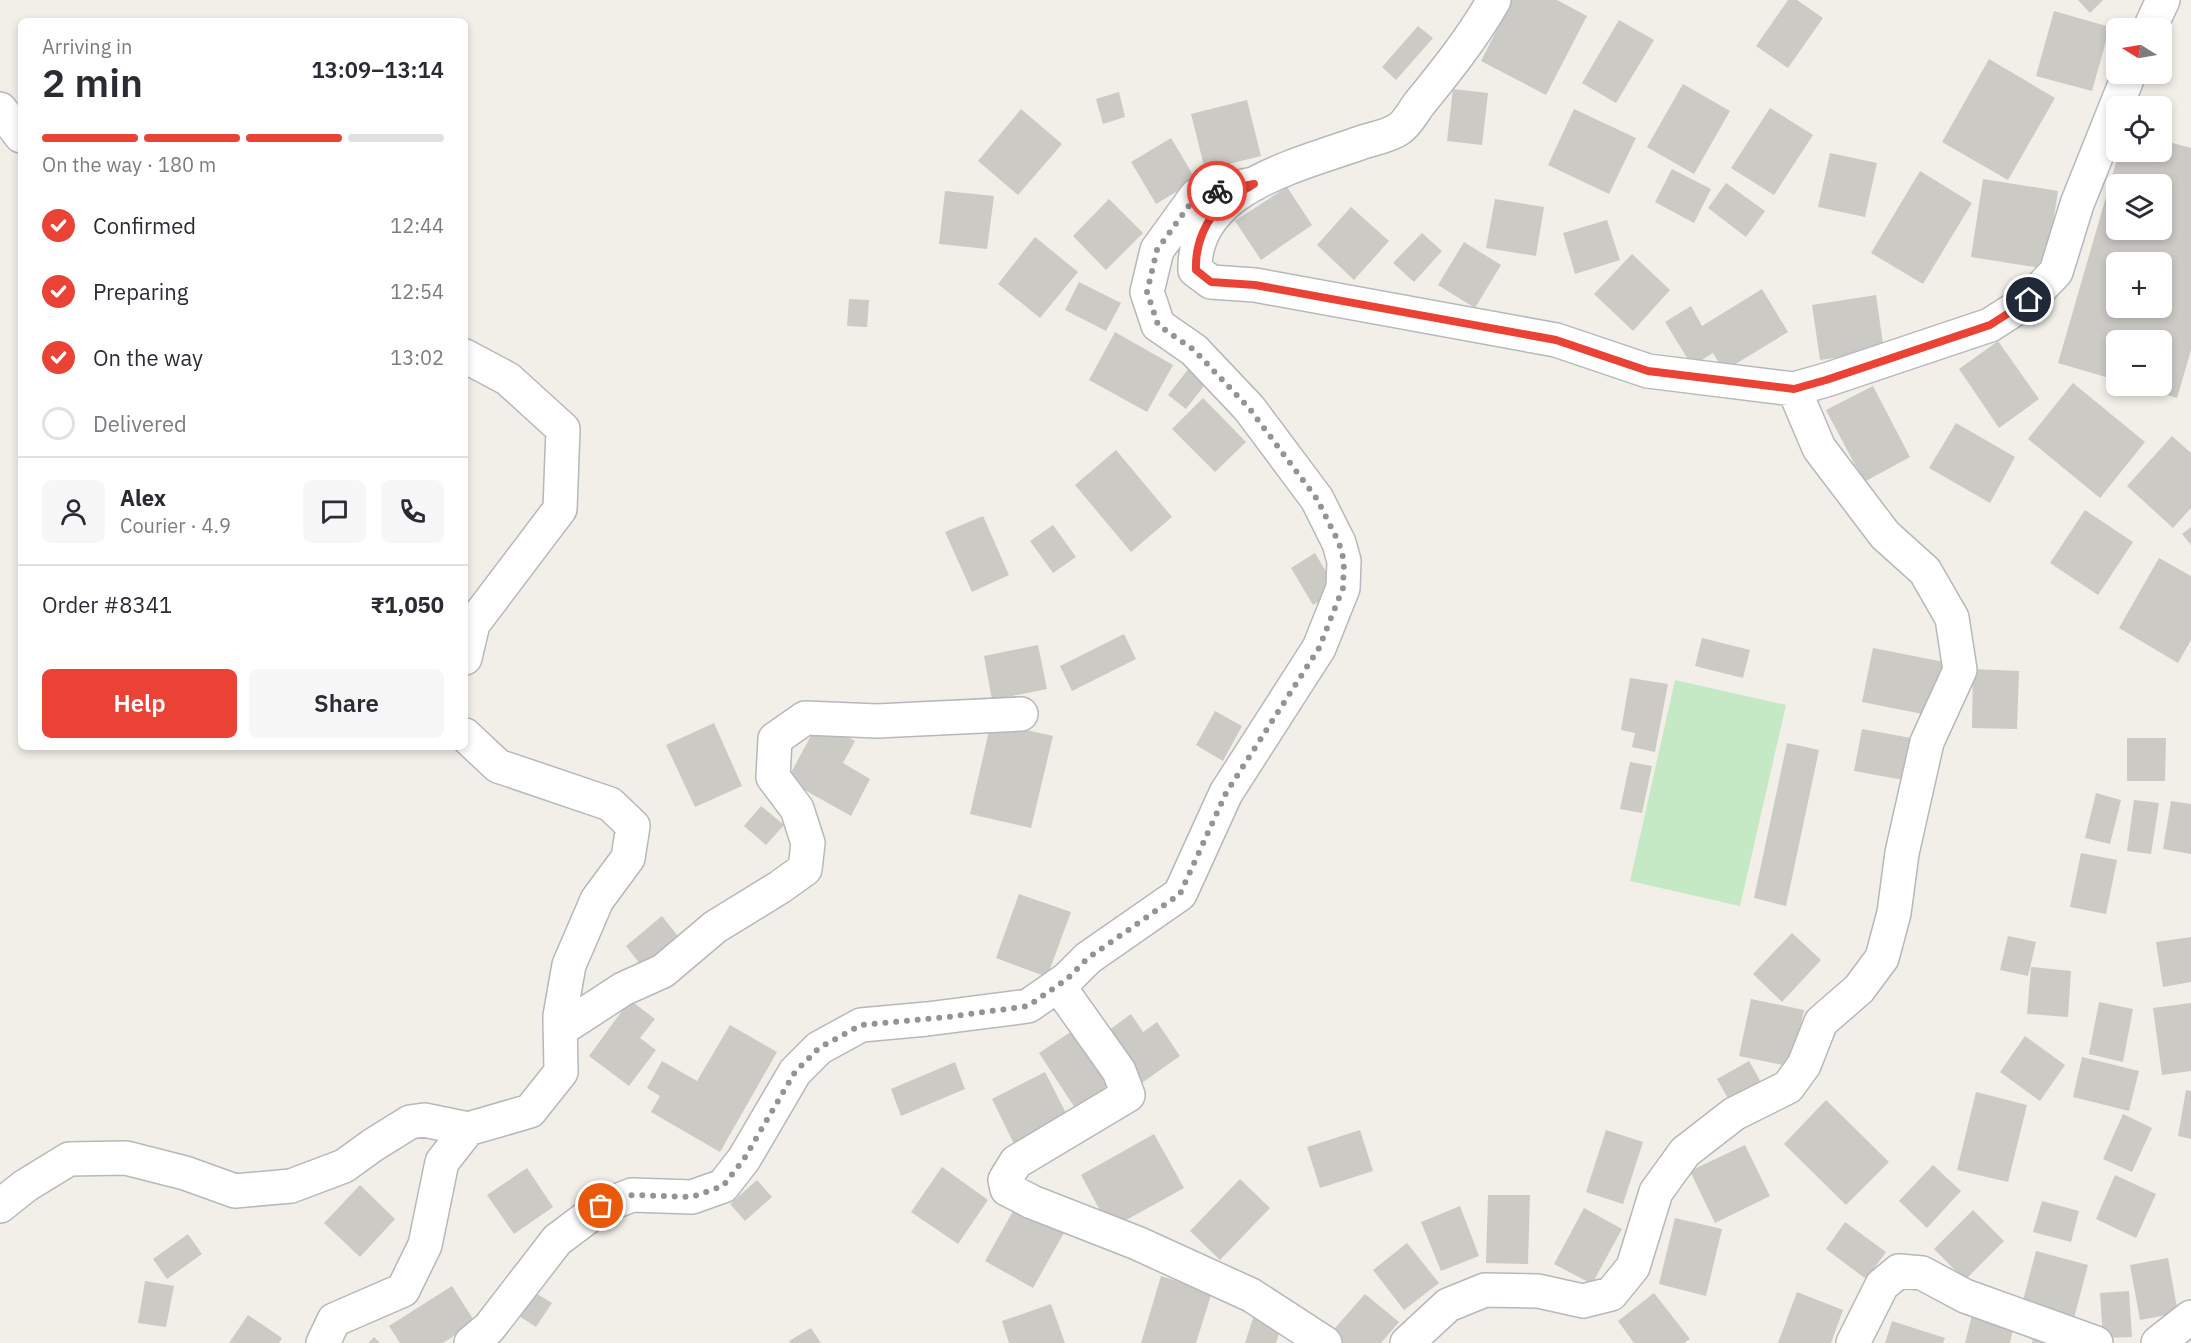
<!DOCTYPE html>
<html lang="en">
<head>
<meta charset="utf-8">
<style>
  :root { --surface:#fff; --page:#f7f7f7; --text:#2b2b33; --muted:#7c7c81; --line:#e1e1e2; --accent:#ea4335 }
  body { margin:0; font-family:"IBM Plex Sans",sans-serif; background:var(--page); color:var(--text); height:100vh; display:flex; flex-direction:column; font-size:22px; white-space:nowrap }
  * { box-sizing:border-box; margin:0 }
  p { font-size:20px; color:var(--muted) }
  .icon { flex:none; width:33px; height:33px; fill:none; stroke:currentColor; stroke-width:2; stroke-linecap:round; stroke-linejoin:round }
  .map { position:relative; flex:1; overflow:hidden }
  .side { position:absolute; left:18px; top:18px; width:450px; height:732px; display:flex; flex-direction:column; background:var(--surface); border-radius:9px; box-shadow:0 3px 9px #0003 }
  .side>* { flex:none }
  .needle { width:39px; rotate:281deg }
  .tools { position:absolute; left:2106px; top:18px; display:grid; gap:12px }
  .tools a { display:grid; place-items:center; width:66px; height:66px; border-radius:9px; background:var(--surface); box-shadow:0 3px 9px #0003; font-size:30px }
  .pin { position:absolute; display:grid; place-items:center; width:51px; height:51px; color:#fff; margin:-26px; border:3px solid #fff; border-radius:50%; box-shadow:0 2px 6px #0007 }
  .courier { position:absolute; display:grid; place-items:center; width:60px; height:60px; margin:-30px; border:4px solid #ea4335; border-radius:50%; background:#fff; color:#222; box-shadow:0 2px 8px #0007 }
  .head em { font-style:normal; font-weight:600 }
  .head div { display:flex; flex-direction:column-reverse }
  .head { display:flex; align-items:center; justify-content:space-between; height:102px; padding:0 24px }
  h1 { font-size:39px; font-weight:600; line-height:45px }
  .bar { display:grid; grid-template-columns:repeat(4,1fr); gap:9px 6px; align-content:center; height:72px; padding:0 24px }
  .bar i { height:8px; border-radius:4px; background:var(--line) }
  .bar .current { background:var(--accent) }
  .bar p { grid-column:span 4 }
  .line { display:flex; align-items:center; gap:15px; padding:0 24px; border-top:2px solid var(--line) }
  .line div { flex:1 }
  .round { display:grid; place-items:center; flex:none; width:63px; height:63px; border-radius:9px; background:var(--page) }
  ol { padding:0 24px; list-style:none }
  li { display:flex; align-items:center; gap:18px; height:66px }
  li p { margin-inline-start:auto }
  li .icon { padding:6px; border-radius:50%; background:var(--accent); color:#fff; stroke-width:4 }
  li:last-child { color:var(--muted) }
  li i { width:33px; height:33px; border:3px solid var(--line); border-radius:50% }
  .button { display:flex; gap:12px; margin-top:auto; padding:12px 24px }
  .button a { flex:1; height:69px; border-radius:9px; background:var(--accent); color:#fff; font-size:24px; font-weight:600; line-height:69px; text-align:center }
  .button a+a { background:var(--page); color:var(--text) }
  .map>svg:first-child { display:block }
  .green { fill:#c5e8c5 }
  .building { fill:#cccac5; fill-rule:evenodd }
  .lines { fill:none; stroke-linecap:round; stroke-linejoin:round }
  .minor-casing { stroke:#b5b8bc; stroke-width:36 }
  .minor { stroke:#fff; stroke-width:33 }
  .done { stroke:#929495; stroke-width:6; stroke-dasharray:0 10.8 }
  .route { stroke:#ea4335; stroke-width:8 }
</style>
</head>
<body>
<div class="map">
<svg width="2191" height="1343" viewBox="0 0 2191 1343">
  <rect width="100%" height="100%" fill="#f1efe8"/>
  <path class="green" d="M 1675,680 L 1786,705 L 1740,906 L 1630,881 Z"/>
  <path class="building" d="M 1512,0 L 1557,0 L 1587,16 L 1546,95 L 1481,61 Z
    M 1788,0 L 1797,0 L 1823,18 L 1788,68 L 1756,46 Z
    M 2078,0 L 2103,0 L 2090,13 Z
    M 2054,11 L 2110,27 L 2092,91 L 2036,76 Z
    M 1619,20 L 1654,40 L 1616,103 L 1582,83 Z
    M 1418,26 L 1433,38 L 1396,80 L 1382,67 Z
    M 1989,59 L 2055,98 L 2008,180 L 1942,142 Z
    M 1683,84 L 1730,111 L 1694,174 L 1647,147 Z
    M 1453,89 L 1488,93 L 1482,145 L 1447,141 Z
    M 1119,92 L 1125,117 L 1103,124 L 1096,99 Z
    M 1247,100 L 1261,156 L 1205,170 L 1191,114 Z
    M 1770,108 L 1813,135 L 1774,195 L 1731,168 Z
    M 1021,109 L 1062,144 L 1018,195 L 978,161 Z
    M 1574,109 L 1636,138 L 1609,194 L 1548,165 Z
    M 1171,138 L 1196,180 L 1156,204 L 1131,162 Z
    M 2162,140 L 2191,148 L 2191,350 L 2177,398 L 2138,386 L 2162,386 L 2162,340 L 2116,340 L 2116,380 L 2058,363 L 2119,152 L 2162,152 ZM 2116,184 L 2162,184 L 2162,230 L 2116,230 ZM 2116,262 L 2162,262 L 2162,308 L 2116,308 Z
    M 1830,153 L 1877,163 L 1865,217 L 1818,207 Z
    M 1672,169 L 1711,189 L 1694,223 L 1655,202 Z
    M 1920,171 L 1972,203 L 1923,284 L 1871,253 Z
    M 1983,179 L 2058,191 L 2046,269 L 1971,257 Z
    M 1726,183 L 1765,211 L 1746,237 L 1708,208 Z
    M 1287,187 L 1312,225 L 1261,260 L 1235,221 Z
    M 945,191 L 994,196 L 987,249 L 939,244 Z
    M 1109,199 L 1143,233 L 1106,270 L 1073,236 Z
    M 1495,199 L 1544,207 L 1536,256 L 1486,248 Z
    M 1351,207 L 1389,241 L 1354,280 L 1317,245 Z
    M 1607,220 L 1620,260 L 1575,274 L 1563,233 Z
    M 1422,233 L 1442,251 L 1414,282 L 1393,263 Z
    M 1035,237 L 1078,272 L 1040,318 L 998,284 Z
    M 1464,242 L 1501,265 L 1475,308 L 1438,285 Z
    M 1632,254 L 1670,290 L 1633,331 L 1594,294 Z
    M 1079,282 L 1121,303 L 1106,331 L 1065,310 Z
    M 1762,289 L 1788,332 L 1724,371 L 1713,353 L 1692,366 L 1665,322 L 1691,306 L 1702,326 Z
    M 1876,295 L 1884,351 L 1820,360 L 1812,305 Z
    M 849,299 L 869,300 L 867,327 L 847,326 Z
    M 1115,332 L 1173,365 L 1147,412 L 1089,380 Z
    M 1998,341 L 2039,399 L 1999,428 L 1959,369 Z
    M 1193,363 L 1211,377 L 1186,409 L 1168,395 Z
    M 2073,383 L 2145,442 L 2100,498 L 2028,439 Z
    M 1873,386 L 1910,457 L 1864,482 L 1826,410 Z
    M 1203,398 L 1246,442 L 1215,472 L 1172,429 Z
    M 1956,423 L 2015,457 L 1990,503 L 1929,468 Z
    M 2172,436 L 2191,453 L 2191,508 L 2173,528 L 2127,486 Z
    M 1116,450 L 1172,517 L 1131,552 L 1075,485 Z
    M 2085,510 L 2133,542 L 2098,595 L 2050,563 Z
    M 983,516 L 1009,575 L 972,592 L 945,532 Z
    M 1053,525 L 1076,557 L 1053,573 L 1030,541 Z
    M 2191,527 L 2191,545 L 2182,534 Z
    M 1315,553 L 1337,590 L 1313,605 L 1291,568 Z
    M 2159,558 L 2191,576 L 2191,640 L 2178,663 L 2119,628 Z
    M 1124,634 L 1136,659 L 1072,691 L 1060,666 Z
    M 1702,638 L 1750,650 L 1743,678 L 1695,666 Z
    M 1038,645 L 1047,689 L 992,700 L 984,656 Z
    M 1873,648 L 1944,662 L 1933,716 L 1862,702 Z
    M 1973,669 L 2019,671 L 2017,729 L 1972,728 Z
    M 1630,678 L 1668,684 L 1655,752 L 1632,747 L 1635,733 L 1621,730 Z
    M 1215,711 L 1242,726 L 1223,761 L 1196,745 Z
    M 819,721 L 855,741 L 843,763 L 870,779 L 851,816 L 787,780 Z
    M 991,722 L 1053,736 L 1031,828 L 970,814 Z
    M 714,723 L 742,786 L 695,807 L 666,745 Z
    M 1862,729 L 1911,738 L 1904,780 L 1854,771 Z
    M 2127,738 L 2166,738 L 2165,781 L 2127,781 Z
    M 1787,743 L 1819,750 L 1786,906 L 1754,898 Z
    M 1630,762 L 1652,766 L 1642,813 L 1620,809 Z
    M 2096,793 L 2121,800 L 2110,844 L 2085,838 Z
    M 2134,800 L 2159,803 L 2151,854 L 2127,851 Z
    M 2171,801 L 2191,804 L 2191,854 L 2163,849 Z
    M 761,806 L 784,825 L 766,845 L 744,826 Z
    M 2081,853 L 2117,860 L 2106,914 L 2070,907 Z
    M 1019,894 L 1071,912 L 1047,977 L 996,958 Z
    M 662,916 L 681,940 L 644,969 L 626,946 Z
    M 1792,933 L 1821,960 L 1782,1002 L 1753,974 Z
    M 2008,936 L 2036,942 L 2028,976 L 2000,970 Z
    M 2191,937 L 2191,982 L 2163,987 L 2156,942 Z
    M 2031,967 L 2071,971 L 2068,1017 L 2027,1014 Z
    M 1751,999 L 1804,1010 L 1792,1067 L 1739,1056 Z
    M 630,1000 L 655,1019 L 640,1038 L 656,1050 L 629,1086 L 589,1056 Z
    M 2099,1002 L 2133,1009 L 2123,1062 L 2089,1054 Z
    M 2191,1003 L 2191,1071 L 2162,1075 L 2153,1008 Z
    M 1131,1014 L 1143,1032 L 1157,1022 L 1180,1056 L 1136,1087 L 1101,1036 Z
    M 730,1025 L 777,1052 L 720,1152 L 651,1112 L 660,1096 L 647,1088 L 662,1061 L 697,1081 Z
    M 1078,1027 L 1114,1082 L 1075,1108 L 1039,1053 Z
    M 2025,1036 L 2065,1065 L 2040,1101 L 2000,1072 Z
    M 2082,1057 L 2139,1071 L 2129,1111 L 2073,1097 Z
    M 1749,1061 L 1762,1084 L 1730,1102 L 1717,1079 Z
    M 955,1062 L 965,1089 L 901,1116 L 891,1089 Z
    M 1045,1072 L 1069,1119 L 1015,1146 L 992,1099 Z
    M 2186,1090 L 2191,1091 L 2191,1139 L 2178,1136 Z
    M 1976,1092 L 2027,1105 L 2008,1182 L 1957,1170 Z
    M 1826,1100 L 1889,1162 L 1846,1205 L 1784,1144 Z
    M 2123,1114 L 2152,1128 L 2132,1172 L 2103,1159 Z
    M 1360,1130 L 1373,1171 L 1320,1188 L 1307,1147 Z
    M 1606,1130 L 1643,1142 L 1623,1204 L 1586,1192 Z
    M 1154,1134 L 1184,1188 L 1110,1229 L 1081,1175 Z
    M 1745,1145 L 1770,1196 L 1715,1223 L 1690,1171 Z
    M 1933,1165 L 1961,1191 L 1927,1228 L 1899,1201 Z
    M 942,1167 L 988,1200 L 958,1244 L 911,1212 Z
    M 527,1168 L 553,1207 L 514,1234 L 487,1195 Z
    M 2115,1175 L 2156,1194 L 2136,1238 L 2096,1219 Z
    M 1240,1179 L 1270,1208 L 1220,1260 L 1190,1231 Z
    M 757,1180 L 772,1197 L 745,1221 L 730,1204 Z
    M 360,1185 L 395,1219 L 360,1257 L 324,1223 Z
    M 1488,1195 L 1530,1195 L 1528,1264 L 1486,1263 Z
    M 2042,1201 L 2079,1211 L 2071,1242 L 2033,1232 Z
    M 1017,1204 L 1065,1231 L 1033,1288 L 985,1261 Z
    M 1460,1206 L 1479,1256 L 1441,1271 L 1421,1222 Z
    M 1584,1208 L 1622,1229 L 1592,1284 L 1554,1264 Z
    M 1973,1210 L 2004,1241 L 1965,1280 L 1934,1249 Z
    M 1675,1218 L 1722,1229 L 1706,1296 L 1659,1284 Z
    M 1845,1222 L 1886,1252 L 1866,1279 L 1826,1249 Z
    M 188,1234 L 202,1254 L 167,1279 L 153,1259 Z
    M 1407,1243 L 1439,1283 L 1404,1310 L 1373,1270 Z
    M 2036,1251 L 2088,1265 L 2073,1322 L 2021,1308 Z
    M 2168,1258 L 2178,1313 L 2140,1320 L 2130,1265 Z
    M 1161,1276 L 1212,1292 L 1196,1343 L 1141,1343 Z
    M 145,1281 L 174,1286 L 166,1327 L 138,1323 Z
    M 452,1286 L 475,1322 L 443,1343 L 400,1343 L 389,1326 Z
    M 2129,1291 L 2132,1337 L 2103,1338 L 2100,1293 Z
    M 534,1292 L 552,1303 L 536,1327 L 519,1316 Z
    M 1797,1292 L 1843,1310 L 1831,1343 L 1778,1343 Z
    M 1654,1293 L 1690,1339 L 1684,1343 L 1634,1343 L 1618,1321 Z
    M 1365,1294 L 1399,1322 L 1381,1343 L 1336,1343 L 1328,1336 Z
    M 1051,1304 L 1065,1343 L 1009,1343 L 1002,1321 Z
    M 248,1315 L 282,1338 L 279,1343 L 229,1343 Z
    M 1254,1315 L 1282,1323 L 1276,1343 L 1245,1343 Z
    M 1972,1315 L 2014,1324 L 2010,1343 L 1965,1343 Z
    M 1892,1321 L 1945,1338 L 1943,1343 L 1885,1343 Z
    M 811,1328 L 821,1343 L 791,1343 L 789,1341 Z
    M 374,1337 L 380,1343 L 368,1343 Z
    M 2033,1339 L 2048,1342 L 2048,1343 L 2032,1343 Z"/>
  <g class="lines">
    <g class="minor-casing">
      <path id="minor" d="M 1494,0 C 1473,37 1446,71 1419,104 C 1413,112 1407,124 1399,129 C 1389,136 1372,139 1360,143 C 1299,165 1193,188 1195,270 L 1211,282 L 1255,285 L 1556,340 L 1648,371 L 1794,389 L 1826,380 L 1990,325 L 2029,300 L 2056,272 L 2077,204 L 2129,74
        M 2150,28 L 2163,0
        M 0,109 L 21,136
        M 465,356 L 508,379 L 563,429 L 560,509 L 473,624 L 465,658
        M 1058,985 L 1119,1071 L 1128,1095 L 1016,1162 L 1005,1180 L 1007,1189 L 1032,1202 L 1137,1243 L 1251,1295 L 1325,1343
        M 560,1030 L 623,989 L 663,971 L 715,927 L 780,887 L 805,869 L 808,843 L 797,809 L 773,777 L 775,739 L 805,718 L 877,721 L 1021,714
        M 0,1206 L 25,1186 L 69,1159 L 126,1158 L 185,1173 L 235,1191 L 291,1186 L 344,1166 L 373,1145 L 410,1122 L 424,1120 L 468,1129
        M 323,1343 L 334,1320 L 403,1290 L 425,1245 L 442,1162 L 468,1129 L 530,1111 L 561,1072 L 560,1016 L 569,965 L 597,900 L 628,858 L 633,826 L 610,804 L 498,766 L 465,735
        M 471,1343 L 489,1328 L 557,1240 L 601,1207 L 632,1195 L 692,1197 L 723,1186 L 744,1159 L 795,1072 L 819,1048 L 861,1025 L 927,1019 L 1028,1006 L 1067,979 L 1088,958 L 1180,894 L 1226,793 L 1319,648 L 1343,588 L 1344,561 L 1339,543 L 1317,499 L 1249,408 L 1194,350 L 1158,325 L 1147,292 L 1157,250 L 1196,196 L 1254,184
        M 1407,1343 L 1448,1305 L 1485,1290 L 1538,1291 L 1583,1301 L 1611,1294 L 1633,1267 L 1656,1192 L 1685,1152 L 1734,1114 L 1788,1087 L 1804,1065 L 1821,1022 L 1859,989 L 1882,958 L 1894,913 L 1902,853 L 1927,742 L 1960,670 L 1952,618 L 1925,571 L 1885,535 L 1819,448 L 1794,389
        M 1853,1343 L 1882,1285 L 1899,1271 L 1922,1273 L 1965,1296 L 2096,1343
        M 2158,1343 L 2191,1317"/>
    </g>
    <use href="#minor" class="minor"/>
  </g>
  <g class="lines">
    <path class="done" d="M 601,1206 L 632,1195 L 692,1197 L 723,1186 L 744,1159 L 795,1072 L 819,1048 L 861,1025 L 948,1017 L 1028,1006 L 1067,979 L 1088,958 L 1180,894 L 1226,793 L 1319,648 L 1343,588 L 1344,561 L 1339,543 L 1317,499 L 1249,408 L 1194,350 L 1158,325 L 1147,292 L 1157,250 L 1196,196 L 1217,191"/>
    <path class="route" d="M 1217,191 L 1254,184 C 1245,190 1233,195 1225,202 C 1205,219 1195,245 1196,270 L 1211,282 L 1255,285 L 1556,340 L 1648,371 L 1794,389 L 1826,380 L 1990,325 L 2029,300"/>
  </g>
</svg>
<div class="tools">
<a><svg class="needle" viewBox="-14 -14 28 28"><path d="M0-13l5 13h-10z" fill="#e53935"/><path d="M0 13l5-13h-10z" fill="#7c7c81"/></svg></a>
<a><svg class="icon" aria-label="locate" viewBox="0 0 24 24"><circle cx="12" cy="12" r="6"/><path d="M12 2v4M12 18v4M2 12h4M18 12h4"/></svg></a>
<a><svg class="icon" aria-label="layers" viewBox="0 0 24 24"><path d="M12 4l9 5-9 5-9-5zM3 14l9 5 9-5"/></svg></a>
<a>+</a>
<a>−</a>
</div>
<div class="pin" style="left:601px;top:1206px;background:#ea580c"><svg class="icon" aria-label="bag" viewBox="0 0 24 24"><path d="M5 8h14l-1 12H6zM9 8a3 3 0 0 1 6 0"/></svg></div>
<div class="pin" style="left:2029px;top:300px;background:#1f2937"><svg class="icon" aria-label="home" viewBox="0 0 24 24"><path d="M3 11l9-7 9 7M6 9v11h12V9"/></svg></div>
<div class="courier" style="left:1217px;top:191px"><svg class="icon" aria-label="bike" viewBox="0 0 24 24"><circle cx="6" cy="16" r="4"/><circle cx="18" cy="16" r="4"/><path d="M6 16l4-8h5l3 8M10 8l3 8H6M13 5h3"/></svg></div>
<section class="side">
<div class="head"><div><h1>2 min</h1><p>Arriving in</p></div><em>13:09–13:14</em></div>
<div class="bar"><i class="current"></i><i class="current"></i><i class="current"></i><i></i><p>On the way · 180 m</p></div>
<ol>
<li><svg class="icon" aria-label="check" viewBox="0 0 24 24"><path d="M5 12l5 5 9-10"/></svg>Confirmed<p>12:44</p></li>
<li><svg class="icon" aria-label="check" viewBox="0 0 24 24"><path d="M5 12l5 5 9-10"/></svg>Preparing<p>12:54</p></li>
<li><svg class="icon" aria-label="check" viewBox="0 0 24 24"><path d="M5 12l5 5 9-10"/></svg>On the way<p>13:02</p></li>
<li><i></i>Delivered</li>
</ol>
<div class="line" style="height:108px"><a class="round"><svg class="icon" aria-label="person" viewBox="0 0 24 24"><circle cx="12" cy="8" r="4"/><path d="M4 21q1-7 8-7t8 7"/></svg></a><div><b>Alex</b><p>Courier · 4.9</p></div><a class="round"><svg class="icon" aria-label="chat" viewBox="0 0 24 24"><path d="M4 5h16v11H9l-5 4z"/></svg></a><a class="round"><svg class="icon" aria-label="phone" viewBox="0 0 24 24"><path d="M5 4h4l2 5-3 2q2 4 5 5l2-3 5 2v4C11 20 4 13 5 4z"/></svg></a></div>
<div class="line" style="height:78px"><div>Order #8341</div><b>₹1,050</b></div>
<div class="button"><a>Help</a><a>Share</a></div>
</section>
</div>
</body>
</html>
